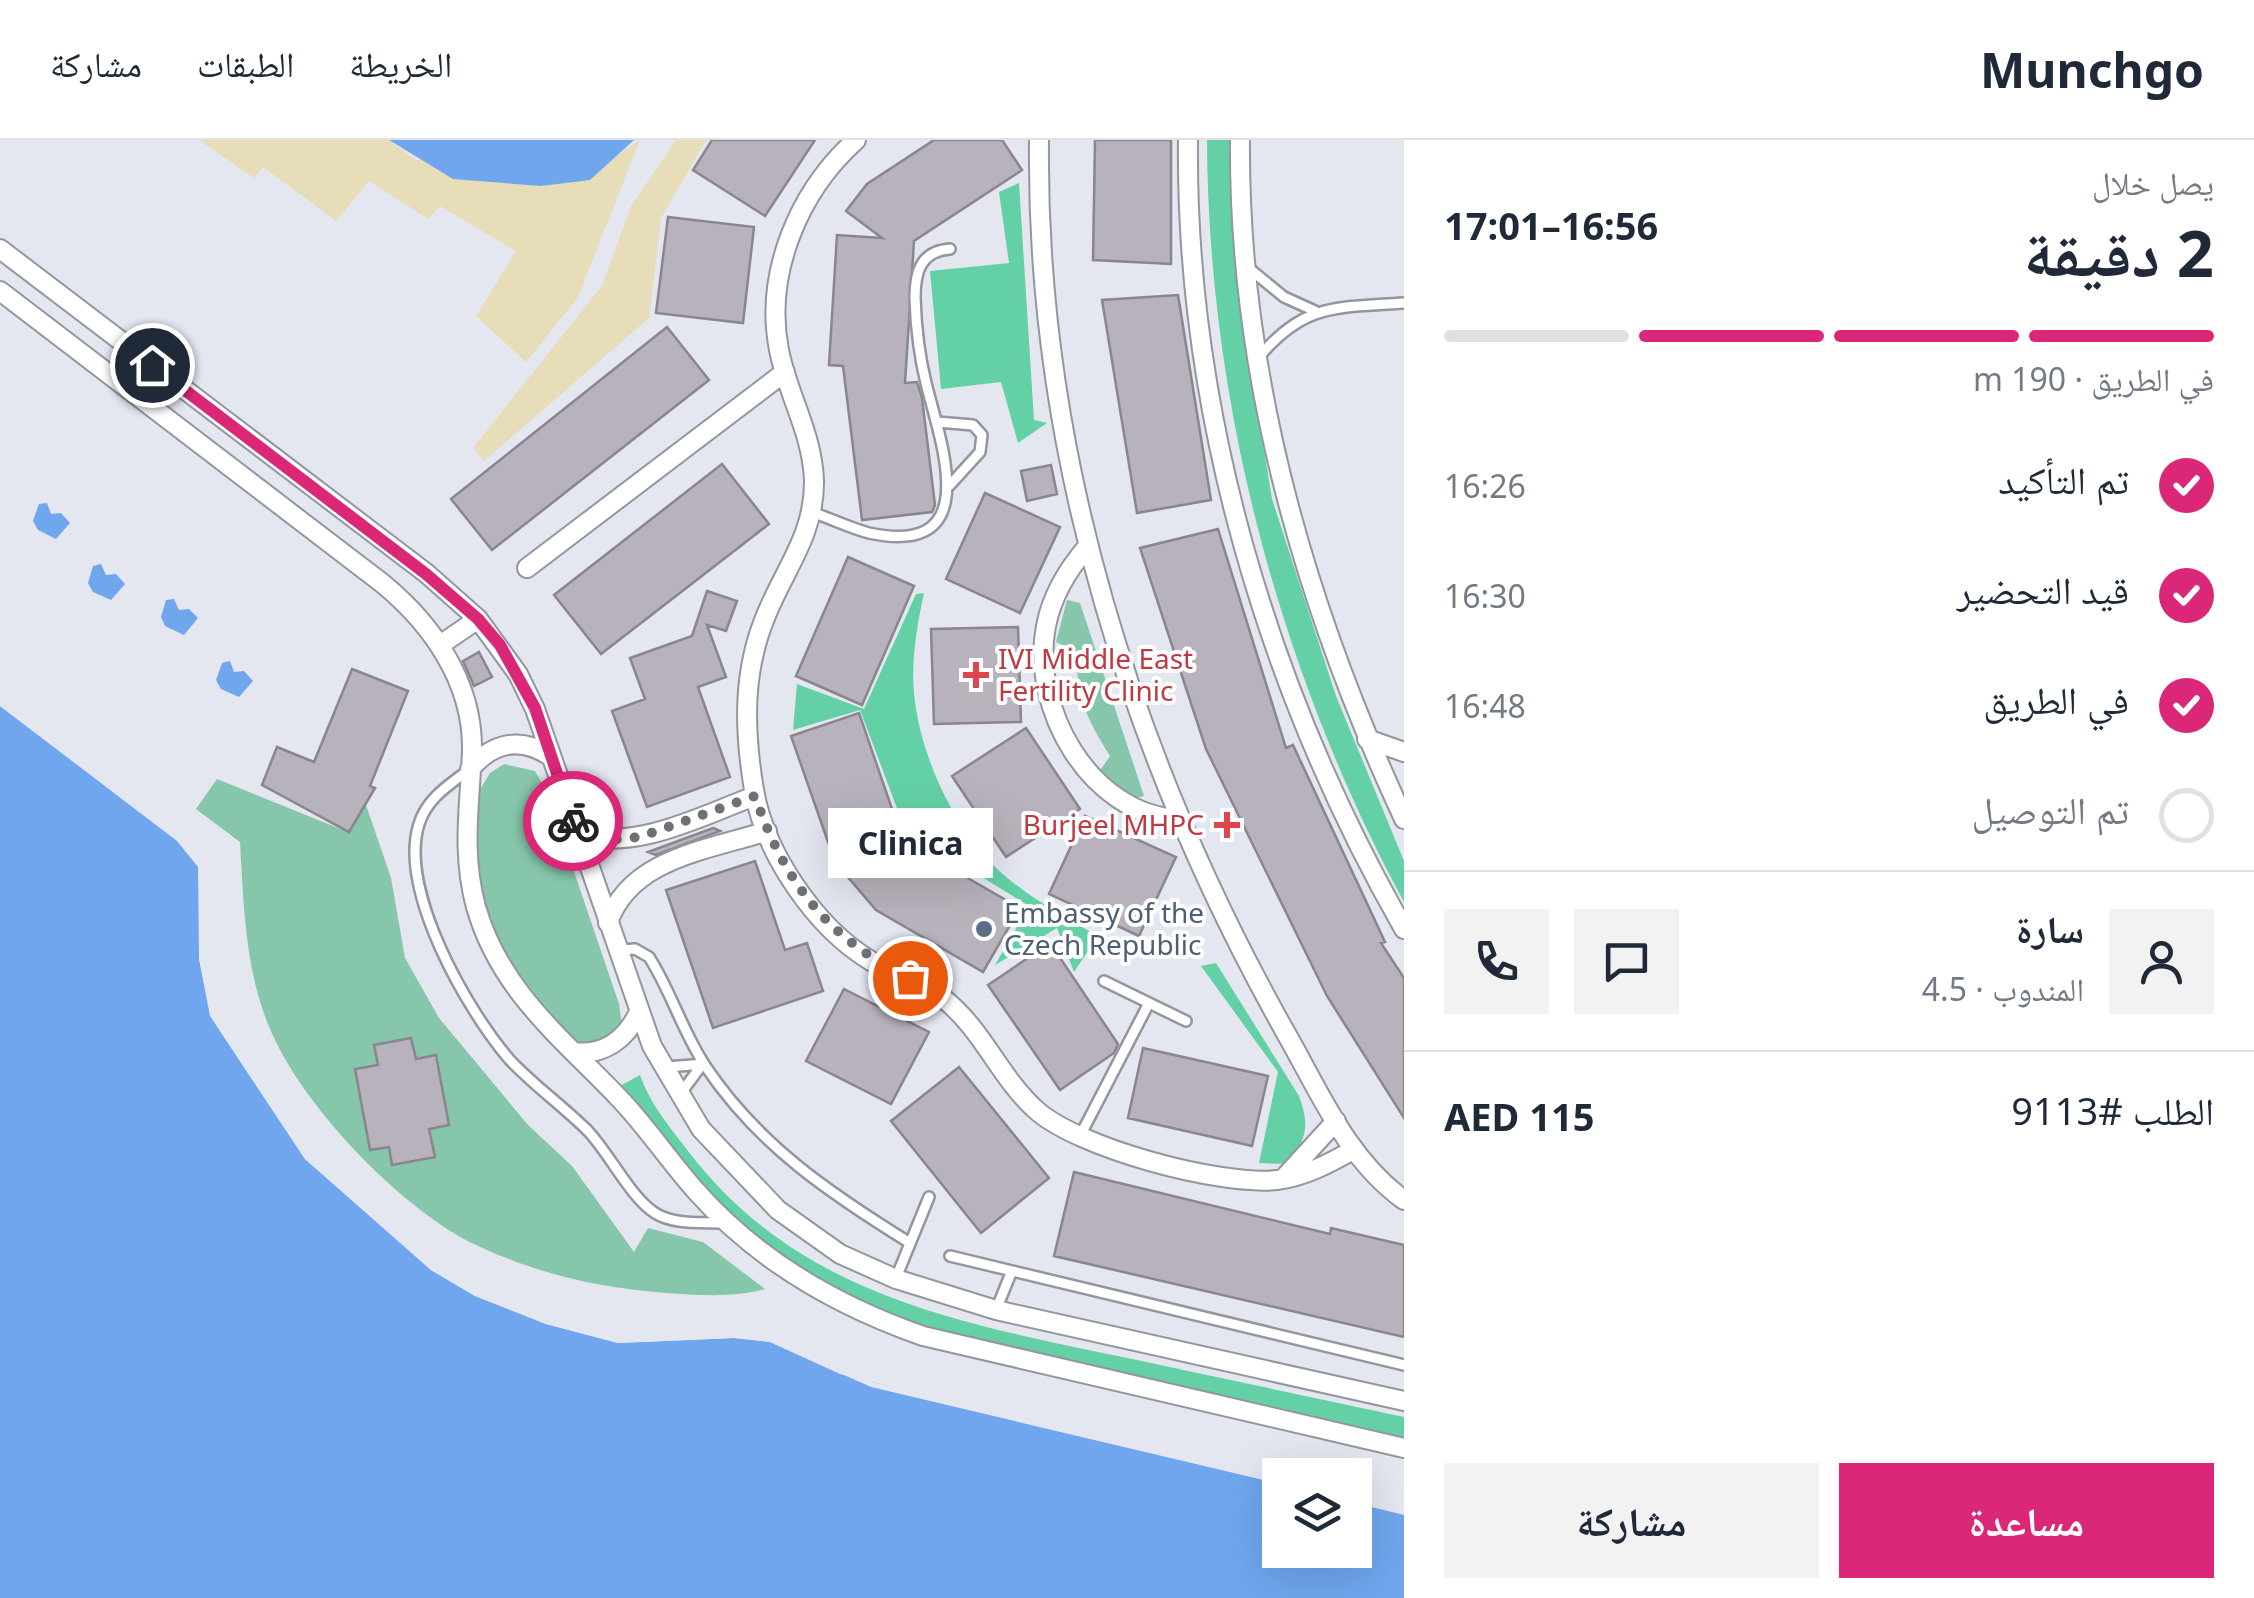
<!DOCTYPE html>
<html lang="ar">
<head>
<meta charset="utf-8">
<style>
  :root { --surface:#fff; --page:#f2f2f3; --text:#1f2937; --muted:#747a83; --line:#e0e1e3; --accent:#db2777 }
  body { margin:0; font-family:"Noto Sans","Noto Naskh Arabic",sans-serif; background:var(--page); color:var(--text); direction:rtl; height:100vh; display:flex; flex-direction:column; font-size:38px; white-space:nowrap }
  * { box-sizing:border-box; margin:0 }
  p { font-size:32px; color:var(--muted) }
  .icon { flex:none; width:55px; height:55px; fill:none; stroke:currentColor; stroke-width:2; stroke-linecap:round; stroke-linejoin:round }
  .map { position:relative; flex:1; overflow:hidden; direction:ltr }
  .side { display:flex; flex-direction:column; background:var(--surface); width:850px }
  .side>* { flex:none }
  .controls { position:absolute; left:1262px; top:1318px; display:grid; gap:20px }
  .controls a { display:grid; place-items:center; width:110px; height:110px; border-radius:0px; background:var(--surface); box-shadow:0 10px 40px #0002; font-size:50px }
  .pin { position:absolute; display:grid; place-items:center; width:85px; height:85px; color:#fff; margin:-42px; border:5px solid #fff; border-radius:50%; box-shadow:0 2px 10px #0007 }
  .courier { position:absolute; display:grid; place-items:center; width:100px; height:100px; margin:-50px; border:8px solid #db2777; border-radius:50%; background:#fff; color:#222; box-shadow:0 2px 12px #0007 }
  .bubble { position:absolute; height:70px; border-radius:0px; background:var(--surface); box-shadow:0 10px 40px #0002; font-size:32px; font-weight:700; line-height:70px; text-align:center; direction:rtl }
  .overview em { font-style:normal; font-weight:700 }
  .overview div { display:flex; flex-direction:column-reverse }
  .overview { display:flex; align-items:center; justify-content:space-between; height:170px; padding:0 40px }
  h1 { font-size:65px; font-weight:700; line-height:75px }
  .bar { display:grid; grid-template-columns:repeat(4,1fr); gap:15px 10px; align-content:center; height:120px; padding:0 40px }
  .bar i { height:12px; border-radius:8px; background:var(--line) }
  .bar .selected { background:var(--accent) }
  .bar p { grid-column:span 4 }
  .line { display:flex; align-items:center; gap:25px; padding:0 40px; border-top:2px solid var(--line) }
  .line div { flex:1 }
  .round { display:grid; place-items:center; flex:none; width:105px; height:105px; border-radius:0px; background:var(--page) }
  ol { padding:0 40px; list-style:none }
  li { display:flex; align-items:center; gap:30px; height:110px }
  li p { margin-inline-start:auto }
  li .icon { padding:10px; border-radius:50%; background:var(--accent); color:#fff; stroke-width:4 }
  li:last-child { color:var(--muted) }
  li i { width:55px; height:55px; border:5px solid var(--line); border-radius:50% }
  .button { display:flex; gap:20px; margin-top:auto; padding:20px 40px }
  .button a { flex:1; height:115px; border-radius:0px; background:var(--accent); color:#fff; font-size:40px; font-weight:700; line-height:115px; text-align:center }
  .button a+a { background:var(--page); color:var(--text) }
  header { display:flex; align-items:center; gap:60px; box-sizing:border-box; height:140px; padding:0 50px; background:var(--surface); border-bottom:2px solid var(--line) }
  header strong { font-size:48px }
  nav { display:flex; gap:55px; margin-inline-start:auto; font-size:35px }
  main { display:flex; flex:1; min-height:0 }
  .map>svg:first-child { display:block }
  .green { fill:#86c6aa }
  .forest { fill:#63d1a5 }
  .sand { fill:#e7ddb8 }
  .water { fill:#6fa6ee }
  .pier { fill:#e4e6f0 }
  .building { fill:#b7b2bb; stroke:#8a858e; stroke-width:2.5 }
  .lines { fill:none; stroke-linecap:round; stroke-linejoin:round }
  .lane-casing { stroke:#94969f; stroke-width:14 }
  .street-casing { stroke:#94969f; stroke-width:22 }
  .lane { stroke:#fff; stroke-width:9 }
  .street { stroke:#fff; stroke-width:18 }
  .done { stroke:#6f7076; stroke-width:10; stroke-dasharray:0 18 }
  .route { stroke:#db2777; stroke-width:12 }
  .health-dot { fill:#e0444e; stroke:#fff; stroke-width:4 }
  .service-dot { fill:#5c6f8a; stroke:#fff; stroke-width:4 }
  .labels { text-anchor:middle; stroke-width:8; stroke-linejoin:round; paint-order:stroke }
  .health-label { font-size:28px; fill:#be3a42; stroke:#fff; text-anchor:start }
  .service-label { font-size:28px; fill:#4e5e75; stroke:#fff; text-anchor:start }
</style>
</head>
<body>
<header>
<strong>Munchgo</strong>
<nav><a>الخريطة</a><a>الطبقات</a><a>مشاركة</a></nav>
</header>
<main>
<section class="side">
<div class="overview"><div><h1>2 دقيقة</h1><p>يصل خلال</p></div><em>16:56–17:01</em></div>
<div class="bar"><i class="selected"></i><i class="selected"></i><i class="selected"></i><i></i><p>في الطريق · 190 m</p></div>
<ol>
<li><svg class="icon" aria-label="check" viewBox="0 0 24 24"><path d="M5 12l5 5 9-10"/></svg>تم التأكيد<p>16:26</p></li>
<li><svg class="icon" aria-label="check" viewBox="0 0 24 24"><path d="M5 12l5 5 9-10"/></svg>قيد التحضير<p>16:30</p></li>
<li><svg class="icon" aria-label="check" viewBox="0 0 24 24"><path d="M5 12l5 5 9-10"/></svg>في الطريق<p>16:48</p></li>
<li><i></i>تم التوصيل</li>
</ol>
<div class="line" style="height:180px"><a class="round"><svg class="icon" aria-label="person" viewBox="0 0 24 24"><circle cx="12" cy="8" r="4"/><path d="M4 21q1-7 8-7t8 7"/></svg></a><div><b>سارة</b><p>المندوب · 4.5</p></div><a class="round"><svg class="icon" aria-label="chat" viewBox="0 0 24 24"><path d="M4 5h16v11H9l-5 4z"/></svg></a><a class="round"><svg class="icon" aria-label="phone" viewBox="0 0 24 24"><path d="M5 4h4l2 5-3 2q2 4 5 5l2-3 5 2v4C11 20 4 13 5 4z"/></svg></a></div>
<div class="line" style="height:130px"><div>الطلب #9113</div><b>AED 115</b></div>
<div class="button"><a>مساعدة</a><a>مشاركة</a></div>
</section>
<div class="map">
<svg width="1404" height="1458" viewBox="0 0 1404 1458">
  <rect width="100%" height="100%" fill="#e4e6f0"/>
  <path class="green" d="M 1067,460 L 1080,463 L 1144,656 L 1129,660 L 1099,632 L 1110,616 C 1086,577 1076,558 1077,512 L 1056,502 Z
    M 504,624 L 535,631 L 547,652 L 619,864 L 622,885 L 616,902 L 570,911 L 508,836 L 474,739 L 478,653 L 490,633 Z
    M 217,639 L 348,692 L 366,665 L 391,738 L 405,818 L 439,878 L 528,985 L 572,1026 L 634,1112 L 648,1088 L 703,1102 L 765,1149 C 734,1158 698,1155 666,1153 C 600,1148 537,1134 476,1105 C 404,1071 311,974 276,902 C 245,839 244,771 240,702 L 196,669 Z"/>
  <path class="forest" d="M 1207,0 L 1231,0 L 1246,199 L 1272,359 L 1336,556 L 1404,721 L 1404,762 C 1279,531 1208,262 1207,0 Z
    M 1019,43 L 1034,280 L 1047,283 L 1018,303 L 1001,242 L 941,249 L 930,131 L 1009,123 L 999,52 Z
    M 924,453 C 917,486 911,520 914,553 C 919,610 950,680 989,721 C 1020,753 1060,774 1098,796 L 1074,832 L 1057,788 L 995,825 L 1029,766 L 912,694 L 888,730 L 874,708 L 906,692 L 860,570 L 793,590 L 797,544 L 864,569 L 916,454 Z
    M 1216,823 L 1299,956 C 1310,986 1307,1000 1286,1024 L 1259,1023 L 1278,932 L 1201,826 Z
    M 640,935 C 650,964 669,986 688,1011 C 801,1159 967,1184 1137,1220 C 1226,1239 1315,1258 1404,1277 L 1404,1297 L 957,1202 L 881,1177 L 769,1117 L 611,951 Z"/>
  <path class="sand" d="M 199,0 L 388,0 L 416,20 L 613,18 L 640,0 L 578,157 L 526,222 L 476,176 L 516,111 L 440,66 L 428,79 L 369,41 L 336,81 L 263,27 L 254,38 Z
    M 676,0 L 706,0 L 661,78 L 649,178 L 484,321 L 473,308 L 602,146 L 631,66 Z"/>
  <path class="water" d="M 389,0 L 634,0 L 590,40 L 541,46 L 453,39 Z
    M 47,363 L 51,374 L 61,373 L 70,383 L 56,399 L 38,390 L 33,381 L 39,364 Z
    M 101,424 L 106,435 L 116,434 L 125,444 L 111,460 L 93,452 L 88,443 L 93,426 Z
    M 174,459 L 179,470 L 189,469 L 198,478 L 184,495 L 165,486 L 161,477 L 166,460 Z
    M 230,521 L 234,532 L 244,531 L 253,541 L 239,557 L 221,549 L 216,540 L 222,523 Z
    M 0,566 L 178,701 L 199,727 L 199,819 L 211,876 L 236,915 L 305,1019 L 431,1130 L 475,1156 L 546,1184 L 618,1203 L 734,1198 L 770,1202 L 840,1234 L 1280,1344 L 1280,1410 L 1355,1410 L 1355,1363 L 1404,1375 L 1404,1458 L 0,1458 Z"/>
  <path class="pier" d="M 0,561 L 181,697 L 202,724 L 204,819 L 215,874 L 309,1016 L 434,1126 L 477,1152 L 548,1179 L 619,1198 L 734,1193 L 771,1197 L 872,1242 L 1280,1339 L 1280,1344 L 871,1247 L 770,1202 L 734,1198 L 618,1203 L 546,1184 L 475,1156 L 431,1130 L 305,1019 L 210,876 L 199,819 L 198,727 L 177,701 L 0,566 Z"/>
  <path class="building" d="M 712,0 L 815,0 L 765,76 L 693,30 Z
    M 934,0 L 1002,0 L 1022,30 L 914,101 L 905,243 L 917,242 L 922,258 L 935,365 L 932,372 L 862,380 L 843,226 L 829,225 L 837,95 L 882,98 L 846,71 L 867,44 Z
    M 1095,0 L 1171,0 L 1171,124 L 1093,120 Z
    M 668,77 L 754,87 L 743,183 L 656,173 Z
    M 1178,155 L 1211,360 L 1137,373 L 1102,160 Z
    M 667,187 L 709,240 L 492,410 L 451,359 Z
    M 722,324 L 769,384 L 601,514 L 554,455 Z
    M 1051,325 L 1057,354 L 1027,361 L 1021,331 Z
    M 985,353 L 1060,387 L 1020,473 L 946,439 Z
    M 1218,389 L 1286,608 L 1293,605 L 1385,802 L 1381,803 L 1404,838 L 1404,978 L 1327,856 L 1206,609 L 1140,408 Z
    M 848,417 L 914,446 L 862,565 L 796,536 Z
    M 707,451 L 737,461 L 726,491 L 707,485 L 726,537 L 698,547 L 730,637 L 647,667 L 612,571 L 645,559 L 630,518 L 692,496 Z
    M 1018,487 L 1021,582 L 934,584 L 931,489 Z
    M 479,512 L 492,537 L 474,546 L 463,521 Z
    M 352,529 L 408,551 L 370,646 L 375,648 L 349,692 L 262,645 L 277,607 L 314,622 Z
    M 859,573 L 903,701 L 1020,768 L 983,832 L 876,770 L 835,722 L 791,596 Z
    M 1026,588 L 1080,669 L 1006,717 L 952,636 Z
    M 1085,676 L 1176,717 L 1139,796 L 1049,754 Z
    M 713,688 L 720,691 L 656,715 L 648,712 Z
    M 755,721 L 785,810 L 807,803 L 823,851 L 713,888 L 666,750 Z
    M 1050,803 L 1118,904 L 1114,913 L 1060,950 L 988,845 Z
    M 844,849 L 929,892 L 891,964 L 806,921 Z
    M 411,898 L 416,919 L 436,915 L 449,985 L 429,989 L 435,1017 L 392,1025 L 389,1007 L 370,1010 L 355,929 L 378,925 L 374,905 Z
    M 1143,908 L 1268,936 L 1252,1006 L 1128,978 Z
    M 959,927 L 1049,1038 L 981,1093 L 891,981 Z
    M 1074,1032 L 1330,1094 L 1331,1088 L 1404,1105 L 1404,1197 L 1054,1116 Z"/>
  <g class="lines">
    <g class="lane-casing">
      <path id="lane" d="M 1251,130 L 1284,157 L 1315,171
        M 1259,217 C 1305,162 1338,168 1404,163
        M 937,282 L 973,285 L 982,295 L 980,312 L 949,346
        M 811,372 C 830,378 850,388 869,393 C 985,418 941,304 926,243 C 919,215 916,187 915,158 C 915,133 920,111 950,109
        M 470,629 C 449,645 427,658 419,684 C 398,750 467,870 509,919 C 533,945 563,966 588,991 C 609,1013 631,1058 655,1073 C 674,1085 700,1082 722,1083
        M 620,810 L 635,809 L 649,817 C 671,851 683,893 706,927 C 759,1006 831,1054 910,1103
        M 1104,841 L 1186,881
        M 667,927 L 704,924
        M 681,953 L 701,926
        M 1080,996 L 1149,863
        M 950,1116 L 1404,1225
        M 896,1138 L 929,1057
        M 996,1170 L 1011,1133"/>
    </g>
    <g class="street-casing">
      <path id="street" d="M 856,0 C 799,51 764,133 779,210 C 788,256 812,292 814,340 C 815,393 786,427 767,473 C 742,531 744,590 754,650 C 765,714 816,788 871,821 C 895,835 922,842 944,859 C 983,890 999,936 1035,969 C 1077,1008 1220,1046 1277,1040 C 1304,1037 1330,1023 1353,1010
        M 1039,0 C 1035,313 1134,624 1287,895 C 1320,953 1348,1020 1404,1060
        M 1188,0 C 1185,273 1269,553 1404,789
        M 1240,0 C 1238,236 1305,466 1404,679
        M 0,109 L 426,433 L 478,479 L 518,534 L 535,569 L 652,906 L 701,989 L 778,1070 L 840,1114 L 896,1139 L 996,1170 L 1404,1261
        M 0,151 L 382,443 C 432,484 473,542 472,610 C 470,665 461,712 476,767 C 500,851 562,898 619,958 C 647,987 669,1021 696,1051 C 757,1120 837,1166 923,1196 L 1404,1308
        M 1088,406 C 1068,429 1052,455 1046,486 C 1030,568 1090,674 1178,679
        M 527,428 L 785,232
        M 440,505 L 478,479
        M 1367,599 L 1404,612
        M 470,629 C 492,603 520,596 550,616
        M 578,695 C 639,710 698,677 755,656
        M 608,783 C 630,718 709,710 767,691
        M 573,912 C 604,916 626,899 639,872
        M 1283,1039 L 1336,981"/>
    </g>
    <use href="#lane" class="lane"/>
    <use href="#street" class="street"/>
  </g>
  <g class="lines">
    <path class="done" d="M 573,681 L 578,695 L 608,700 L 640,697 L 755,656 C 784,741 827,799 910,838"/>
    <path class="route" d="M 152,225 L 426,434 L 478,479 L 500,505 L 535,568 L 573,681"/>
  </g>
  <g class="health-dot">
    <path d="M971 520h10v10h10v10h-10v10h-10v-10h-10v-10h10z"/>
    <path d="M1222 670h10v10h10v10h-10v10h-10v-10h-10v-10h10z"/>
  </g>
  <circle class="service-dot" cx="984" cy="789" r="10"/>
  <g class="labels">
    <g class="health-label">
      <text x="998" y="529">IVI Middle East<tspan x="998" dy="32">Fertility Clinic</tspan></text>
      <text x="1204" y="695" text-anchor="end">Burjeel MHPC</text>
    </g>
    <g class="service-label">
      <text x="1004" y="783">Embassy of the<tspan x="1004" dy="32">Czech Republic</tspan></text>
    </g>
  </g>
</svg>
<div class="controls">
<a><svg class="icon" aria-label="layers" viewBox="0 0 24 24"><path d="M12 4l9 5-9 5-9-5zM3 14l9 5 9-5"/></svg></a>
</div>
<div class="pin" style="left:910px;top:838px;background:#ea580c"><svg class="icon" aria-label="bag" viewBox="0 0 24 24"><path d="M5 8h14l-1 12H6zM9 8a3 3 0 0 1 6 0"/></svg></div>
<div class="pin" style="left:152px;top:225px;background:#1f2937"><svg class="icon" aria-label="home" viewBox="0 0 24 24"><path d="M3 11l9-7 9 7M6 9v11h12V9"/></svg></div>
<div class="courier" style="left:573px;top:681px"><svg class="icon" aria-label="bike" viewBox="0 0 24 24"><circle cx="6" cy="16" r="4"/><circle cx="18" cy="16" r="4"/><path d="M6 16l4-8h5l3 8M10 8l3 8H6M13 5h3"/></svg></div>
<div class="bubble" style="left:828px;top:668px;width:165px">Clinica</div>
</div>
</main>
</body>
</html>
